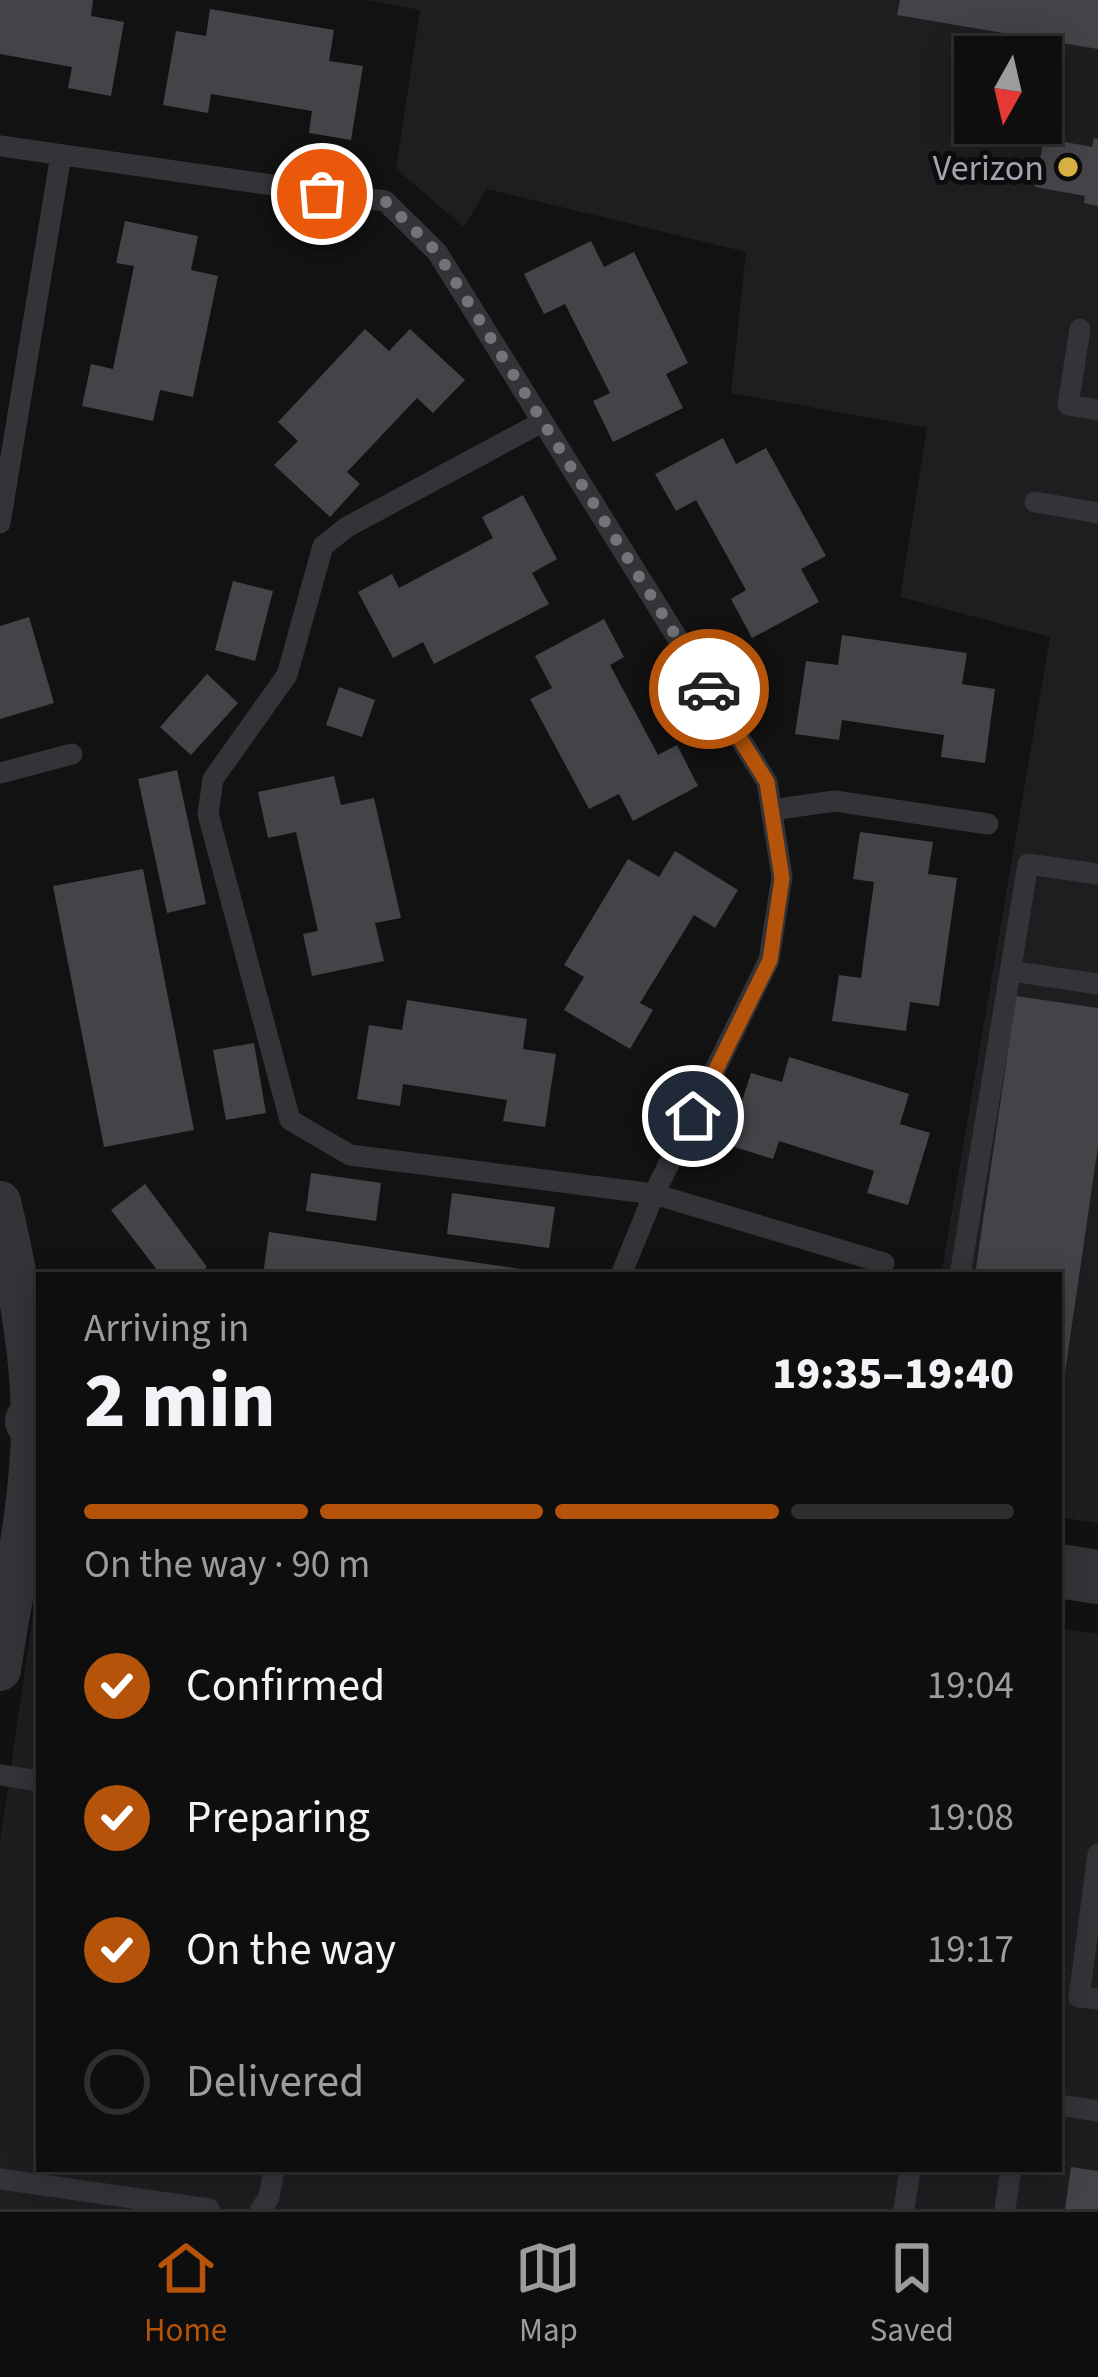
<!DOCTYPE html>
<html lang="en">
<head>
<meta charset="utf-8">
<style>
  :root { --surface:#0e0e0e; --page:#1c1c1c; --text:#f1f3f6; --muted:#9b9c9e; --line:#2e2e2e; --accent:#b45309 }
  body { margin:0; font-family:"Source Sans 3",sans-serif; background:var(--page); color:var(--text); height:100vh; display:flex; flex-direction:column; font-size:45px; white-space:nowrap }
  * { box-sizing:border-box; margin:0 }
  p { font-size:39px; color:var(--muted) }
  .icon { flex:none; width:66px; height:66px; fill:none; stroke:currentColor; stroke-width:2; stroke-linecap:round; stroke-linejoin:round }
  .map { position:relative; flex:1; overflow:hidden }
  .panel { position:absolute; left:36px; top:1272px; width:1026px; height:900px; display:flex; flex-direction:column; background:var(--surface); border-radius:0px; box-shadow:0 6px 30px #0003,0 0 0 3px var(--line) }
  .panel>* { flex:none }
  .needle { width:78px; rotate:188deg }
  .tools { position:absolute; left:954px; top:36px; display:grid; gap:24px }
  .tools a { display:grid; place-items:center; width:108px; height:108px; border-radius:0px; background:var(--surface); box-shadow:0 6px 30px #0003,0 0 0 3px var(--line); font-size:60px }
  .pin { position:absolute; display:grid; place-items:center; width:102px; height:102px; color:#fff; margin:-51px; border:6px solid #fff; border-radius:50%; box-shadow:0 3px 12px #0007 }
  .courier { position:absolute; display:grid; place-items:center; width:120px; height:120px; margin:-60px; border:9px solid #b45309; border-radius:50%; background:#fff; color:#222; box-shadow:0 3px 15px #0007 }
  .overview em { font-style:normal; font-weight:800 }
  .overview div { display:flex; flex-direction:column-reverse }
  .overview { display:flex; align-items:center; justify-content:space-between; height:204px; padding:0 48px }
  h1 { font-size:78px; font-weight:800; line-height:90px }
  .bar { display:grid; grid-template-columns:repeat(4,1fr); gap:18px 12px; align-content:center; height:144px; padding:0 48px }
  .bar i { height:15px; border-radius:9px; background:var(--line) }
  .bar .active { background:var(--accent) }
  .bar p { grid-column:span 4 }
  ol { padding:0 48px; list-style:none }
  li { display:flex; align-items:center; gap:36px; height:132px }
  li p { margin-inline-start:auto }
  li .icon { padding:12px; border-radius:50%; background:var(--accent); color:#fff; stroke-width:4 }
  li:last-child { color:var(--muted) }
  li i { width:66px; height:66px; border:6px solid var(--line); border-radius:50% }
  .dock { display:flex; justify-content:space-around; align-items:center; height:168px; border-top:3px solid var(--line); background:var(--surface); font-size:33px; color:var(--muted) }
  .dock a { display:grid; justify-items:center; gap:6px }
  .dock .active { color:var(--accent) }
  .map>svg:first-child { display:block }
  .built { fill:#1e1e20; fill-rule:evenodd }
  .building { fill:#444448 }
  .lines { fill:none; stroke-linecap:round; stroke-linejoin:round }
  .service { stroke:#343438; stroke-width:21 }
  .minor { stroke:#343438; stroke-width:42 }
  .tertiary { stroke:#343438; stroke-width:54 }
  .done { stroke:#72747a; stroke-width:12; stroke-dasharray:0 21.6 }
  .route { stroke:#b45309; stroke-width:15 }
  .poi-dot { fill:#dab243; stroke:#0d0d0e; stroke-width:4.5 }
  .labels { text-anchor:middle; stroke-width:10; stroke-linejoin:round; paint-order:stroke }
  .poi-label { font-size:36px; fill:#a5a8b2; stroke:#0d0d0e; text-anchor:end }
</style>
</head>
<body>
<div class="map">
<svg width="1098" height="2209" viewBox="0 0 1098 2209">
  <rect width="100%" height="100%" fill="#121213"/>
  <path class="built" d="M 367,0 L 1098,0 L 1098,1523 L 1059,1517 L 1059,1275 L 941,1275 L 1050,637 L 900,597 L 927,428 L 731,393 L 746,252 L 487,189 L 464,227 L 396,169 L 420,10 ZM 975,57 L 1041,57 L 1041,123 L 975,123 Z
    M 39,1572 L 39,2169 L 1059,2169 L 1059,1628 L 1098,1634 L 1098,2209 L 0,2209 L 0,1843 Z"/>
  <path class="building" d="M 0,0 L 93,0 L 91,16 L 124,22 L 111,96 L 68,88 L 72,67 L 0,54 Z
    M 900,0 L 1098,0 L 1098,49 L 897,15 Z
    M 210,9 L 334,30 L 329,61 L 363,66 L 351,140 L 309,133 L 312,111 L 211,94 L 208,113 L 163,105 L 176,31 L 206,36 Z
    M 1044,138 L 1092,147 L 1094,138 L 1098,139 L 1098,206 L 1084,203 L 1085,196 L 1035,187 Z
    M 125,221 L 198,236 L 191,270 L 218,276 L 193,397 L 160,390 L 153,421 L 82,406 L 91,364 L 113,369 L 134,266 L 116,263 Z
    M 591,241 L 604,267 L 634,252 L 688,363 L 666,374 L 683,408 L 613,442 L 593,401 L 610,393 L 565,304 L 544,314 L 524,274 Z
    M 365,329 L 389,351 L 410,329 L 465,380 L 433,413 L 417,398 L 347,472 L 360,484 L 330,517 L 274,465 L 298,441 L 278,422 Z
    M 723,438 L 736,464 L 766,448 L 826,556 L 801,569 L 819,602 L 752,638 L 731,599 L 746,590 L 696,500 L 676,511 L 655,474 Z
    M 523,495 L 557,559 L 532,573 L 549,604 L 434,664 L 423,642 L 393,658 L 358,592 L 392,574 L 399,588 L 493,538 L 482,517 Z
    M 233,581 L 273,591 L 255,661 L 215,650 Z
    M 29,617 L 54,703 L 0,719 L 0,626 Z
    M 604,619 L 624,657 L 610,665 L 658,755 L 677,745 L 698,786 L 633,821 L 619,794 L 589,809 L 530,699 L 552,688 L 535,656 Z
    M 842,635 L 967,653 L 962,684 L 995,689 L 985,763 L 941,757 L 944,735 L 842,720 L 839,740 L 795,734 L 806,661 L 838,665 Z
    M 207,674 L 238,703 L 191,755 L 160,727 Z
    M 339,687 L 375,700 L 362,737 L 326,725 Z
    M 177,770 L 206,904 L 167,913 L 138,779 Z
    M 334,776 L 341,805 L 374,798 L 401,918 L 375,923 L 384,961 L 312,976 L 303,934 L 318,931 L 296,832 L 268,838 L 258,792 Z
    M 860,832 L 933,842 L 928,874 L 957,878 L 939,1006 L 910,1002 L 906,1031 L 832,1021 L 839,975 L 861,978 L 874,882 L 853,879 Z
    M 675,851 L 738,890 L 715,928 L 694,915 L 640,1003 L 653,1010 L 630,1049 L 564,1010 L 584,977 L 564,965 L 628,859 L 659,877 Z
    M 143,869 L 194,1130 L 104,1147 L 53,886 Z
    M 1016,996 L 1098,1008 L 1098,1146 L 1062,1393 L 1059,1275 L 975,1275 Z
    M 407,1000 L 527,1019 L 523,1049 L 556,1054 L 545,1127 L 503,1121 L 507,1100 L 403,1084 L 400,1106 L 357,1099 L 369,1025 L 402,1030 Z
    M 254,1043 L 266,1113 L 226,1120 L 213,1050 Z
    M 789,1057 L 909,1094 L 900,1124 L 930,1133 L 908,1205 L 867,1193 L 874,1171 L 779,1141 L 773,1159 L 728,1145 L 751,1073 L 782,1082 Z
    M 311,1173 L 381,1183 L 376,1221 L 306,1211 Z
    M 145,1184 L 207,1267 L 197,1275 L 161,1275 L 111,1210 Z
    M 452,1193 L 555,1207 L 549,1248 L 447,1234 Z
    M 269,1232 L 540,1272 L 540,1275 L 263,1275 Z
    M 1071,2167 L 1098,2171 L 1098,2209 L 1065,2209 Z"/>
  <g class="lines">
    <path class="service" d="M 0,146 L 385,201 L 437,252 L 767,782 L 782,877 L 769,960 L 654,1194 L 621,1275
      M 1080,329 L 1068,405 L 1098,410
      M 542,422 L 347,527 L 323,546 L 287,675 L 213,779 L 208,814 L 290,1120 L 350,1155 L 654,1194 L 884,1263
      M 1035,502 L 1098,513
      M 0,523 L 61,155
      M 0,773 L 72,754
      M 771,810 L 835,801 L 988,824
      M 1011,971 L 1098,984
      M 960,1275 L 1028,864 L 1098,874
      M 0,1775 L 39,1781
      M 1098,1854 L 1079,1997 L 1098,1999
      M 1059,2105 L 1098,2111
      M 0,2179 L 209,2209
      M 261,2209 L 269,2197 L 274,2169
      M 904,2209 L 910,2169
      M 1005,2209 L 1011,2169"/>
    <path class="minor" d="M 0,1202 C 16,1269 32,1353 32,1422 C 32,1504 12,1589 0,1670"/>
    <path class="tertiary" d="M 32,1421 L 39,1422
      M 1059,1571 L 1098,1577"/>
  </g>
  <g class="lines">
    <path class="done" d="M 322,194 L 385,201 L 437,252 L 709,689"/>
    <path class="route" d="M 693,1116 L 770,960 L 782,878 L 767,782 L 709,689"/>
  </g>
  <circle class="poi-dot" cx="1068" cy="167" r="12"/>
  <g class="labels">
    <g class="poi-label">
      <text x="1044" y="180">Verizon</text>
    </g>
  </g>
</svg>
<div class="tools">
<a><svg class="needle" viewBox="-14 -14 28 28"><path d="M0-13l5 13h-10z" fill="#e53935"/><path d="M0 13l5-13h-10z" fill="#9b9c9e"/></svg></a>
</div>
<div class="pin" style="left:322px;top:194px;background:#ea580c"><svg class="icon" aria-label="bag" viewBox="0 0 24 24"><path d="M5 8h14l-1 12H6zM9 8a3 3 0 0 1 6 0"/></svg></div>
<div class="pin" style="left:693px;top:1116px;background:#1f2937"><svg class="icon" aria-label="home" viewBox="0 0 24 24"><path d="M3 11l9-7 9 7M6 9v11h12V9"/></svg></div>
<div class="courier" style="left:709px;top:689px"><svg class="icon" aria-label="car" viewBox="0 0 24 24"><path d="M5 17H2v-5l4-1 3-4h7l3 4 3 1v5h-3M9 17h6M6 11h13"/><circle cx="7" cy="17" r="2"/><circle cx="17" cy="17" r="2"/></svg></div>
<section class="panel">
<div class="overview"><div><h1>2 min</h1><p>Arriving in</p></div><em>19:35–19:40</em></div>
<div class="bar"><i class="active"></i><i class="active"></i><i class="active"></i><i></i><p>On the way · 90 m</p></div>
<ol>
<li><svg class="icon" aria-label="check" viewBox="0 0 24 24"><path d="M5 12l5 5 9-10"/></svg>Confirmed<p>19:04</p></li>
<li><svg class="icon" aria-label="check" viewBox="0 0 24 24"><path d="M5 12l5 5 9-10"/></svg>Preparing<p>19:08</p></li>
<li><svg class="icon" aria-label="check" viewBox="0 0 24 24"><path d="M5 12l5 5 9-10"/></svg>On the way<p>19:17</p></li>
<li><i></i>Delivered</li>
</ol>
</section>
</div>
<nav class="dock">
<a class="active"><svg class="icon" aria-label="home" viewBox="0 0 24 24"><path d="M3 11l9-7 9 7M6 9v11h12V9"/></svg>Home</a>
<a><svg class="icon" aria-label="map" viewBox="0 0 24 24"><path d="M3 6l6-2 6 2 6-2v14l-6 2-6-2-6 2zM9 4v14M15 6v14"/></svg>Map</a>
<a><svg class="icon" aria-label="saved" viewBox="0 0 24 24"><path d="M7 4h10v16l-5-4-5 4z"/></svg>Saved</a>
</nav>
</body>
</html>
